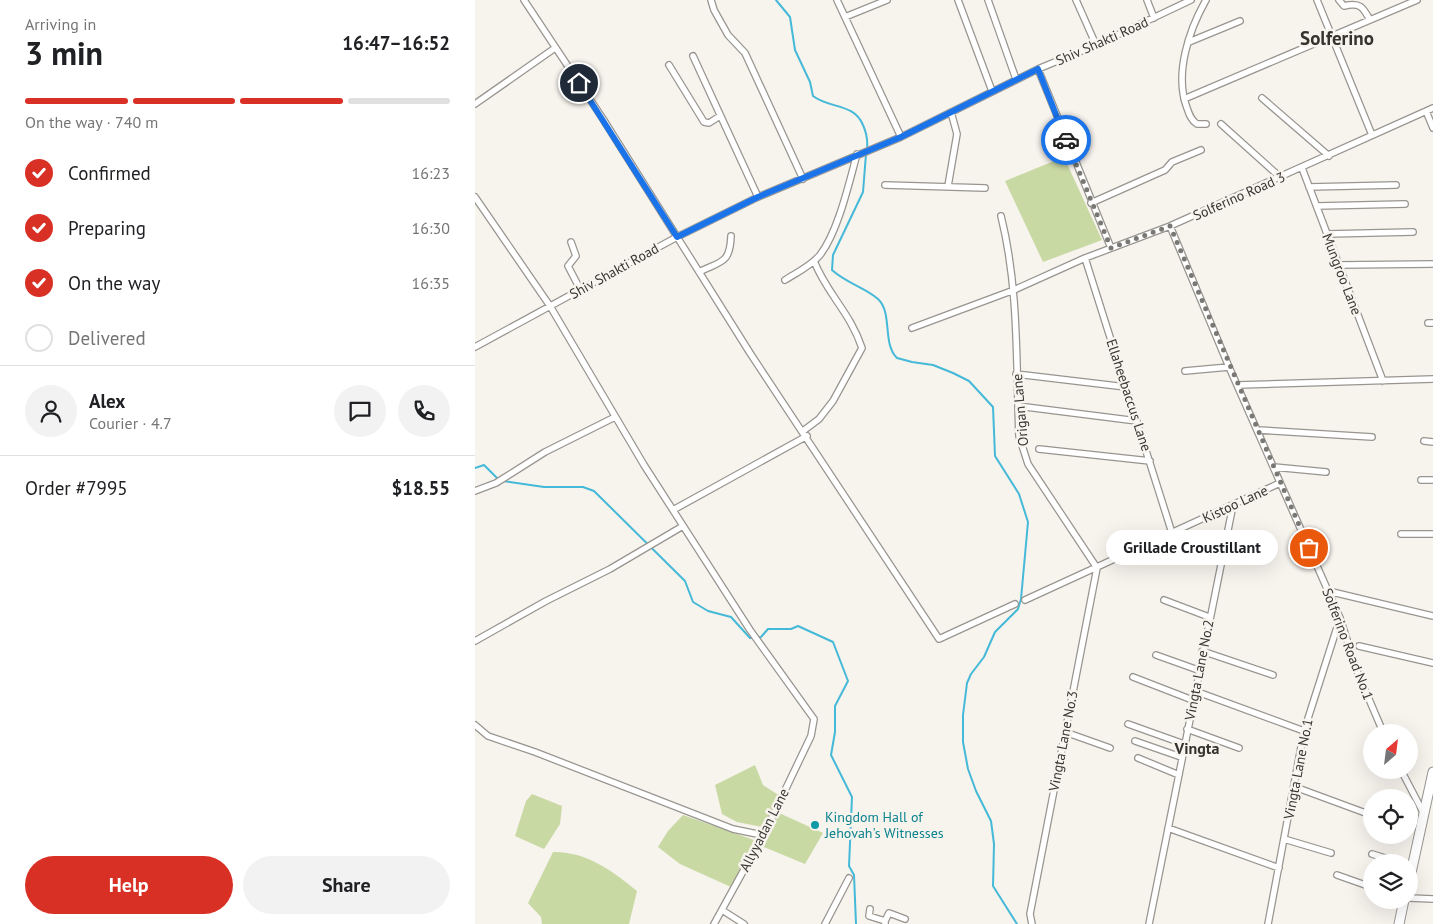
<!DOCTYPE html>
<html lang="en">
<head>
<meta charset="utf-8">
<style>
  :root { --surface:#fff; --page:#f2f2f2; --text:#202124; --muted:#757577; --line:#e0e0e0; --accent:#d93025 }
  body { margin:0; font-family:"PT Sans",sans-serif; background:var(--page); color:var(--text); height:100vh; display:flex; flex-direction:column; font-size:19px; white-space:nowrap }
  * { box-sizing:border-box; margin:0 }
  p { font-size:16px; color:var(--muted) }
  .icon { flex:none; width:28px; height:28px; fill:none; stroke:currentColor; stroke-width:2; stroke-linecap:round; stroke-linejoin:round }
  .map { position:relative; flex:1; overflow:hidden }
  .panel { display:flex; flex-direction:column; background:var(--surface); width:475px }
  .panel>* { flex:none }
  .needle { width:32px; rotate:28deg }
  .tools { position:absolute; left:888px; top:724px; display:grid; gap:10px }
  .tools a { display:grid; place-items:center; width:55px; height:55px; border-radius:50%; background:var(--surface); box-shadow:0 5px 20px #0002; font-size:25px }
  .pin { position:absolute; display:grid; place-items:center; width:42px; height:42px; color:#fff; margin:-21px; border:2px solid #fff; border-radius:50%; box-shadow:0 1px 5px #0007 }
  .courier { position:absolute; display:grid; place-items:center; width:50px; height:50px; margin:-25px; border:4px solid #1a73e8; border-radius:50%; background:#fff; color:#222; box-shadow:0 1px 6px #0007 }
  .bubble { position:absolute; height:35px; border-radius:18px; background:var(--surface); box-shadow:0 5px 20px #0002; font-size:16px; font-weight:700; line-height:35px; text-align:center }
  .headline em { font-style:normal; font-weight:700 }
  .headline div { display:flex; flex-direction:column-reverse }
  .headline { display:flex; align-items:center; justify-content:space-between; height:85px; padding:0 25px }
  h1 { font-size:32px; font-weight:700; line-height:38px }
  .bar { display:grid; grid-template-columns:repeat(4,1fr); gap:8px 5px; align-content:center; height:60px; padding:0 25px }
  .bar i { height:6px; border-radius:4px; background:var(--line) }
  .bar .current { background:var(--accent) }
  .bar p { grid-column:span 4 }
  .line { display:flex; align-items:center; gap:12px; padding:0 25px; border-top:1px solid var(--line) }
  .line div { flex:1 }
  .round { display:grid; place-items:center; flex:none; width:52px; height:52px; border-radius:26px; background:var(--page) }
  ol { padding:0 25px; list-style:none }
  li { display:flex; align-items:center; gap:15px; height:55px }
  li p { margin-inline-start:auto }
  li .icon { padding:5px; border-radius:50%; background:var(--accent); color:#fff; stroke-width:4 }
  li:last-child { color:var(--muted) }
  li i { width:28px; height:28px; border:2px solid var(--line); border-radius:50% }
  .button { display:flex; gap:10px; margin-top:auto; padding:10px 25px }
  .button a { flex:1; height:58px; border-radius:30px; background:var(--accent); color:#fff; font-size:20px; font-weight:700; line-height:58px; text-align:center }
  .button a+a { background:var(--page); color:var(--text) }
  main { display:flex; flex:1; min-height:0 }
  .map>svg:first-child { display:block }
  .green { fill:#c9d9a4 }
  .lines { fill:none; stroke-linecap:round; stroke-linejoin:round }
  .stream { stroke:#45b9d8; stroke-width:2 }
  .minor-casing { stroke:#989590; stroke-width:8 }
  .secondary-casing { stroke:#989590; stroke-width:11 }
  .minor { stroke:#fff; stroke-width:5.5 }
  .secondary { stroke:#fff; stroke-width:9 }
  .done { stroke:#7a7875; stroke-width:5; stroke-dasharray:0 9 }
  .route { stroke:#1a73e8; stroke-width:6 }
  .culture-dot { fill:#0f9aa8; stroke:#f7f3ed; stroke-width:2 }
  .labels { text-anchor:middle; stroke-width:5; stroke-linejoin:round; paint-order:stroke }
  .street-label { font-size:14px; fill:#373634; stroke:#f7f3ed }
  .culture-label { font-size:14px; fill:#0d838f; stroke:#f7f3ed; text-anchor:start }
  .quarter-label { font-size:16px; font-weight:bold; fill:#36332f; stroke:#f7f3ed }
  .district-label { font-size:19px; font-weight:bold; fill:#36332f; stroke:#f7f3ed }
</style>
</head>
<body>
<main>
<section class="panel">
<div class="headline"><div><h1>3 min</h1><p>Arriving in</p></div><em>16:47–16:52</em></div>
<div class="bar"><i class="current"></i><i class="current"></i><i class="current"></i><i></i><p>On the way · 740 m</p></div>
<ol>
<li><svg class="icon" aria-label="check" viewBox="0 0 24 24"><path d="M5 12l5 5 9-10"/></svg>Confirmed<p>16:23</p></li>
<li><svg class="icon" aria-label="check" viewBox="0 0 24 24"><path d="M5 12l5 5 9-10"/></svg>Preparing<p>16:30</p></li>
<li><svg class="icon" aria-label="check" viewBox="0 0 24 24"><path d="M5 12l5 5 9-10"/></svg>On the way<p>16:35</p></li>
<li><i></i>Delivered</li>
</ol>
<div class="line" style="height:90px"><a class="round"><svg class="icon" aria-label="person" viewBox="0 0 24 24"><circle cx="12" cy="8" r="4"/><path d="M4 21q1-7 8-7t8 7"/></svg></a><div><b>Alex</b><p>Courier · 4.7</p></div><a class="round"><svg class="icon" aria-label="chat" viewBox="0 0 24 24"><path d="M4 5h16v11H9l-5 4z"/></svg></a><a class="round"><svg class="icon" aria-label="phone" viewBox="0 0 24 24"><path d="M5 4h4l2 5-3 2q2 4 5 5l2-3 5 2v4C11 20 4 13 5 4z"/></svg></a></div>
<div class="line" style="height:65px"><div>Order #7995</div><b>$18.55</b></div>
<div class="button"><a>Help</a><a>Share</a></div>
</section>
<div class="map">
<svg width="958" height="924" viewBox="0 0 958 924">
  <rect width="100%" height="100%" fill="#f7f3ed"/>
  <path class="green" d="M 589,157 L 627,240 L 568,262 L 530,181 Z
    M 280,765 L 288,785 L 305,796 L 287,827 L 262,822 L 247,814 L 240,785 Z
    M 57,794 L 87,806 L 85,824 L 69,849 L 40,836 L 51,801 Z
    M 302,812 L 348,833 L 330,864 L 284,845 Z
    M 208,815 L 279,840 L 256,887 L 205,864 L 183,847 L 193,831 Z
    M 78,852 C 110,851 138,871 162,891 L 154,924 L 67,924 L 66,917 L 53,903 Z"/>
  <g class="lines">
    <path class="stream" d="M 301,0 L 315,17 L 320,50 L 335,82 L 338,96 C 355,109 379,103 388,125 C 392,134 393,140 392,149
      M 391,154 L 388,192 L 358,255 L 357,270 C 371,283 391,288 403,299 C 418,313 407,344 422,358 L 437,362 L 458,365 L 478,373 L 494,381 L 518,407 L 520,456 L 544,494 L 553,522 L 546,599 L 543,609 L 520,632 L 509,657 L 496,674 L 492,683 L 488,715 L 488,742 L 493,769 L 501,791 L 516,821 L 519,844 L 518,886 L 542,924
      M 0,468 L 9,465 L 24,480
      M 28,481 L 69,487 L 108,487 L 119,491 L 210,581 L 218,602 L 233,611 L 256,617 L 275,638 L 286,637 L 293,629 L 316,629 L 323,626 L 358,642 L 373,681 L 360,706 L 360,732 L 356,755 L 377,797 L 374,866 L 379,875 L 381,924"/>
    <g class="minor-casing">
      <path id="minor" d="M 49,0 L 128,119 L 275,353 L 464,639 L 540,604
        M 236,0 L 239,10 L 253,35 L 270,53 L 328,179
        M 362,0 L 426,137
        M 483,0 L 517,91
        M 513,0 L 541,79
        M 601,0 L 621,45
        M 672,0 L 679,18
        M 842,0 L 897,135
        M 864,0 L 869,6 C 885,2 888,7 895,20
        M 370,17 L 412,0
        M 714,42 L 765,21
        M 218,56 L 283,197
        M 194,65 L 229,122 L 234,123 L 245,116
        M 563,69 L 636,248
        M 787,98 L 854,156
        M 709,99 L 942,0
        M 0,104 L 80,48
        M 951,111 L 958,128
        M 731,124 L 722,124 C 716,120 714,114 712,108 C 699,74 714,30 731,0
        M 746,124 L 805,177
        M 827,168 L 908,381
        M 410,185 L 510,188
        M 473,186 L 482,134 L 476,112
        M 834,187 L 921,185
        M 0,197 L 75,306 L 169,465 L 275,630 L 339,719 L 336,736 L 292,828 L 239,924
        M 616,203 L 690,170 L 697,162 L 726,150
        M 842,206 L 930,204
        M 526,216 C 544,288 541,363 544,436 L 553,464 L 622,568
        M 695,226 L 754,367 L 865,618 L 882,671 L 908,732
        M 852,234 L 938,232
        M 96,242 L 101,256 L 93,266 L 105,289
        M 610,258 L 697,533
        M 864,265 L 958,264
        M 224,272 C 246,261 255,264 256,236
        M 310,280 C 321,273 336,266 345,255 C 363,232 374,183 382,154
        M 953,323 L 958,323
        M 437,328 L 539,290 L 610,258 L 695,226 L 958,108
        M 0,347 L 202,237 L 283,197 L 426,137 L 563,69 L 621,45 L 716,0
        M 710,371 L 754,367
        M 541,374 L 651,387
        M 763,385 L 958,379
        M 543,406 L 662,421
        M 783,430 L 897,437
        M 328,431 L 344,419 L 358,401 L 387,348 C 375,312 352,294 339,261
        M 949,441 L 958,442
        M 564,449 L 675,461
        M 799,467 L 851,472
        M 946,480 L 958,480
        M 0,491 L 21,483 L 70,452 L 140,417
        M 198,510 L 332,436
        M 926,534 L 958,534
        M 853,591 L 958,616
        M 550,600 L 805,483
        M 689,600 L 734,617
        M 0,641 L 71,601 L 135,569 L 208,526
        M 884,646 L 958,663
        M 727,651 L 798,675
        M 681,655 L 723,670
        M 658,677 L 720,701
        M 720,691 L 829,731
        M 653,724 L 709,744
        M 0,725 L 13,736 L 60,752 L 258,829 L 287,835
        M 712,729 L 764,748
        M 590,732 L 635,748
        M 660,741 L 706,757
        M 663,758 L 704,775
        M 926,770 L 948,812
        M 820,787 L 896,815
        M 693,828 L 804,868
        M 809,839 L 856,853
        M 897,854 L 923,862
        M 862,875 L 896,887
        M 934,898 L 958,899
        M 395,909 L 394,916 L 410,921 L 410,924
        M 247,910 L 269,924
        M 410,921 L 414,913 L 430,919
        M 350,924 L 374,878
        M 557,924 L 555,914 L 622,568
        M 674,924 C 702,784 729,644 758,505
        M 793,924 L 829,731 L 865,618"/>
    </g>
    <g class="secondary-casing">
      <path id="secondary" d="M 934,882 L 958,772
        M 924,924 L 929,900"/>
    </g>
    <use href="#minor" class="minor"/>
    <use href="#secondary" class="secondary"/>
  </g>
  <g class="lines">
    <path class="done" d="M 591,140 L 636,248 L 695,226 L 834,548"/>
    <path class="route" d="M 104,83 L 202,237 L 283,197 L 426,137 L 563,69 L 591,140"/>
  </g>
  <circle class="culture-dot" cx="340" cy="825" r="5"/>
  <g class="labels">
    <g class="street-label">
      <text transform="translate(627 41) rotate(-24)" y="5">Shiv Shakti Road</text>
      <text transform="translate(764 196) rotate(-24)" y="5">Solferino Road 3</text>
      <text transform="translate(139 271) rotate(-29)" y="5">Shiv Shakti Road</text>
      <text transform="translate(867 274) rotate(69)" y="5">Mungroo Lane</text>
      <text transform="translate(654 395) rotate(72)" y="5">Ellaheebaccus Lane</text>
      <text transform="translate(545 410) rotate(-95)" y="5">Origan Lane</text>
      <text transform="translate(760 504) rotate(-25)" y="5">Kistoo Lane</text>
      <text transform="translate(873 644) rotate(69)" y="5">Solferino Road No.1</text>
      <text transform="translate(724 670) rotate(-79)" y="5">Vingta Lane No.2</text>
      <text transform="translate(588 741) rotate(-79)" y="5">Vingta Lane No.3</text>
      <text transform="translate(823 769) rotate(-79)" y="5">Vingta Lane No.1</text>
      <text transform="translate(289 830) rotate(-63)" y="5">Allyyadan Lane</text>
    </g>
    <g class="culture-label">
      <text x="350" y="822">Kingdom Hall of<tspan x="350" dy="16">Jehovah's Witnesses</tspan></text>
    </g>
    <g class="quarter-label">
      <text x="722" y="754">Vingta</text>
    </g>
    <g class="district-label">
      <text x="862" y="45">Solferino</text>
    </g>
  </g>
</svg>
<div class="tools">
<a><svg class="needle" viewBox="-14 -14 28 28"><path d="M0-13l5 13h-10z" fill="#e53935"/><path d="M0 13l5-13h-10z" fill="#757577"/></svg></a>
<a><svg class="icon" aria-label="locate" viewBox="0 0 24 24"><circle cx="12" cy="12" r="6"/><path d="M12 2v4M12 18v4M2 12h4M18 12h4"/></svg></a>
<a><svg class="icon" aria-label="layers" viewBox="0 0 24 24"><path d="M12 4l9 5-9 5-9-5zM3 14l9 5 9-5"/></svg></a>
</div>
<div class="pin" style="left:834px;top:548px;background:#ea580c"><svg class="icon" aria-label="bag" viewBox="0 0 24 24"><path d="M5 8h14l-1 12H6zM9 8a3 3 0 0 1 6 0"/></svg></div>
<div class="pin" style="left:104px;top:83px;background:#1f2937"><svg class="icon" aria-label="home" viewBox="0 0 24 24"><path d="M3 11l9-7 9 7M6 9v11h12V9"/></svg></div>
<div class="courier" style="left:591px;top:140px"><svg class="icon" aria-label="car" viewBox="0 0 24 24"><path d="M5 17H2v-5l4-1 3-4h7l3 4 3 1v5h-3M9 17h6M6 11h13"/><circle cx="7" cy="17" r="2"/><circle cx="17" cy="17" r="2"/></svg></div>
<div class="bubble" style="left:631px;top:530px;width:172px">Grillade Croustillant</div>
</div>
</main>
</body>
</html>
